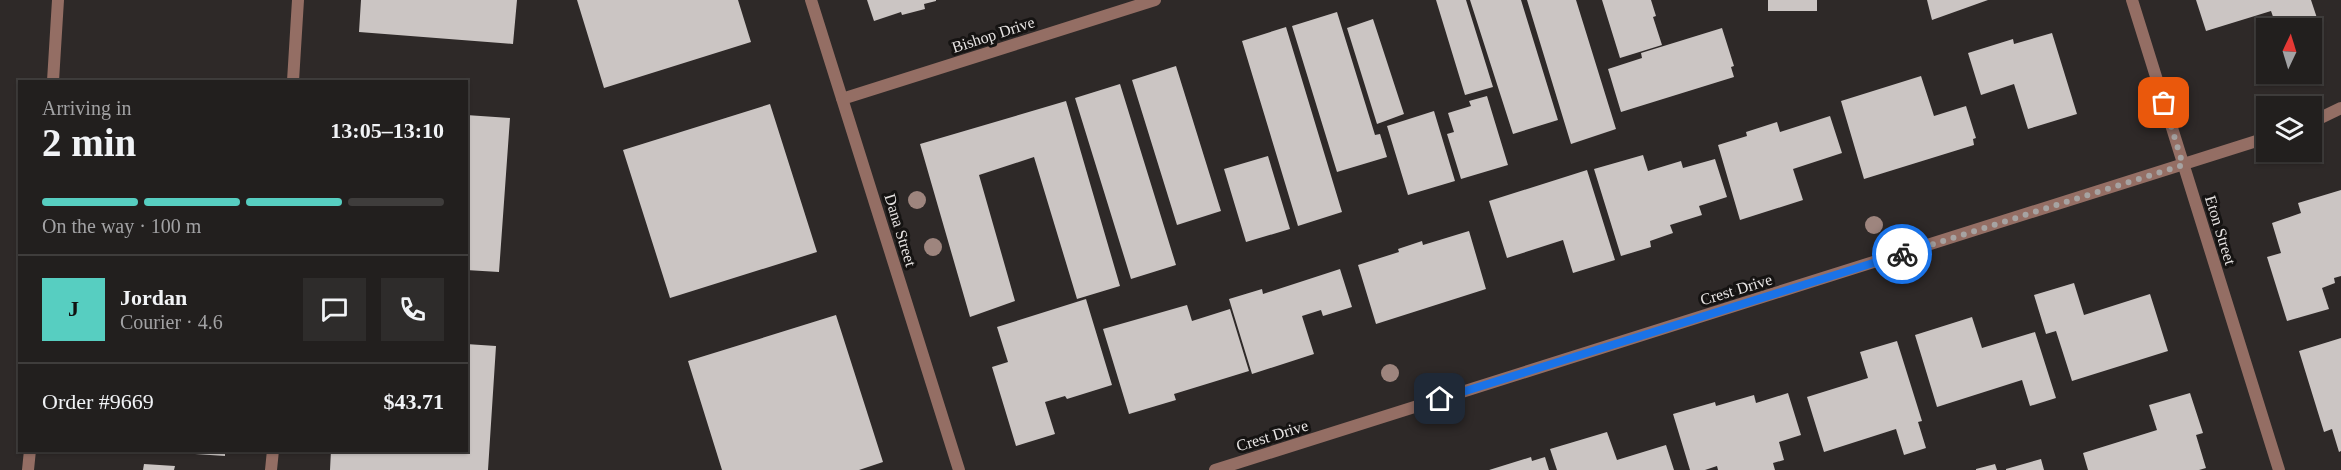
<!DOCTYPE html>
<html lang="en">
<head>
<meta charset="utf-8">
<style>
  :root { --surface:#221f1e; --page:#2e2c2b; --text:#f1f3f6; --muted:#a2a2a4; --line:#3f3d3c; --accent:#57cec1 }
  body { margin:0; font-family:Georgia,serif; background:var(--page); color:var(--text); height:100vh; display:flex; flex-direction:column; font-size:22px; white-space:nowrap }
  * { box-sizing:border-box; margin:0 }
  p { font-size:20px; color:var(--muted) }
  .icon { flex:none; width:33px; height:33px; fill:none; stroke:currentColor; stroke-width:2; stroke-linecap:round; stroke-linejoin:round }
  .map { position:relative; flex:1; overflow:hidden }
  .sheet { position:absolute; left:18px; top:80px; width:450px; height:372px; display:flex; flex-direction:column; background:var(--surface); border-radius:0px; box-shadow:0 2px 4px #0004,0 0 0 2px var(--line) }
  .sheet>* { flex:none }
  .needle { width:39px; rotate:4deg }
  .fabs { position:absolute; left:2256px; top:18px; display:grid; gap:12px }
  .fabs a { display:grid; place-items:center; width:66px; height:66px; border-radius:0px; background:var(--surface); box-shadow:0 2px 4px #0004,0 0 0 2px var(--line); font-size:30px }
  .pin { position:absolute; display:grid; place-items:center; width:51px; height:51px; color:#fff; margin:-26px; border-radius:12px; box-shadow:0 3px 9px #0006 }
  .courier { position:absolute; display:grid; place-items:center; width:60px; height:60px; margin:-30px; border:4px solid #1a73e8; border-radius:50%; background:#fff; color:#222; box-shadow:0 2px 8px #0007 }
  .overview em { font-style:normal; font-weight:700 }
  .overview div { display:flex; flex-direction:column-reverse }
  .overview { display:flex; align-items:center; justify-content:space-between; height:102px; padding:0 24px }
  h1 { font-size:39px; font-weight:700; line-height:45px }
  .bar { display:grid; grid-template-columns:repeat(4,1fr); gap:9px 6px; align-content:center; height:72px; padding:0 24px }
  .bar i { height:8px; border-radius:4px; background:var(--line) }
  .bar .on { background:var(--accent) }
  .bar p { grid-column:span 4 }
  .line { display:flex; align-items:center; gap:15px; padding:0 24px; border-top:2px solid var(--line) }
  .line div { flex:1 }
  .round { display:grid; place-items:center; flex:none; width:63px; height:63px; border-radius:0px; background:var(--page) }
  .map>svg:first-child { display:block }
  .building { fill:#cbc5c3 }
  .lines { fill:none; stroke-linecap:round; stroke-linejoin:round }
  .lane { stroke:#946e64; stroke-width:12 }
  .street { stroke:#946e64; stroke-width:12 }
  .tree { fill:#9e857e }
  .done { stroke:#a6a3a2; stroke-width:6; stroke-dasharray:0 10.8 }
  .route { stroke:#1a73e8; stroke-width:8 }
  .labels { text-anchor:middle; stroke-width:6; stroke-linejoin:round; paint-order:stroke }
  .street-label { font-size:16px; fill:#e7e4e3; stroke:#151312 }
</style>
</head>
<body>
<div class="map">
<svg width="2341" height="470" viewBox="0 0 2341 470">
  <rect width="100%" height="100%" fill="#2e2928"/>
  <path class="building" d="M 361,0 L 517,0 L 513,44 L 359,32 Z
    M 577,0 L 738,0 L 751,42 L 604,88 Z
    M 867,0 L 936,0 L 936,1 L 924,4 L 925,9 L 902,15 L 901,12 L 874,21 Z
    M 1436,0 L 1466,0 L 1493,87 L 1465,95 Z
    M 1470,0 L 1521,0 L 1558,120 L 1513,134 Z
    M 1527,0 L 1576,0 L 1616,129 L 1571,144 Z
    M 1602,0 L 1651,0 L 1656,16 L 1653,17 L 1662,45 L 1620,58 Z
    M 1768,0 L 1817,0 L 1817,11 L 1768,11 Z
    M 1927,0 L 1988,0 L 1932,20 Z
    M 2196,0 L 2311,0 L 2319,24 L 2305,28 L 2277,28 L 2271,11 L 2206,31 Z
    M 1337,12 L 1375,135 L 1380,134 L 1387,157 L 1337,172 L 1292,26 Z
    M 1373,19 L 1404,114 L 1377,124 L 1347,28 Z
    M 1286,27 L 1342,212 L 1298,226 L 1242,41 Z
    M 1722,28 L 1734,66 L 1731,67 L 1734,77 L 1621,112 L 1608,69 L 1642,58 L 1641,53 Z
    M 2052,33 L 2077,114 L 2028,129 L 2014,84 L 1981,95 L 1968,53 L 2013,39 L 2014,44 Z
    M 1176,66 L 1221,211 L 1177,225 L 1132,80 Z
    M 1921,76 L 1934,116 L 1966,106 L 1976,138 L 1973,139 L 1974,145 L 1864,179 L 1841,101 Z
    M 1120,84 L 1176,265 L 1131,279 L 1075,98 Z
    M 1487,96 L 1508,165 L 1461,179 L 1447,134 L 1454,132 L 1448,113 L 1471,106 L 1469,101 Z
    M 1066,101 L 1120,286 L 1077,299 L 1034,157 L 979,175 L 1015,301 L 970,317 L 920,144 Z
    M 770,104 L 817,252 L 670,298 L 623,150 Z
    M 1434,111 L 1455,181 L 1408,195 L 1387,126 Z
    M 466,115 L 510,118 L 499,272 L 466,270 Z
    M 1830,116 L 1842,153 L 1793,169 L 1803,200 L 1740,220 L 1718,145 L 1747,136 L 1746,132 L 1777,122 L 1780,132 Z
    M 1643,155 L 1648,171 L 1681,161 L 1683,168 L 1715,159 L 1727,197 L 1699,206 L 1702,215 L 1670,225 L 1673,233 L 1650,241 L 1651,247 L 1621,256 L 1594,169 Z
    M 1268,156 L 1290,229 L 1246,242 L 1224,169 Z
    M 1587,170 L 1615,260 L 1573,273 L 1563,240 L 1507,258 L 1489,201 Z
    M 2341,190 L 2341,276 L 2334,278 L 2335,283 L 2322,288 L 2329,309 L 2287,321 L 2267,257 L 2281,253 L 2272,223 L 2301,213 L 2298,203 Z
    M 1469,231 L 1486,289 L 1376,324 L 1358,265 L 1399,252 L 1398,249 L 1422,241 L 1423,245 Z
    M 1340,269 L 1352,307 L 1323,316 L 1321,310 L 1302,316 L 1314,354 L 1252,374 L 1229,299 L 1262,289 L 1263,294 Z
    M 2074,283 L 2084,315 L 2150,294 L 2168,351 L 2072,381 L 2056,331 L 2046,334 L 2034,295 Z
    M 1086,299 L 1112,385 L 1067,399 L 1065,396 L 1045,402 L 1055,434 L 1016,446 L 992,367 L 1008,362 L 997,327 Z
    M 1187,305 L 1192,321 L 1230,309 L 1249,371 L 1174,394 L 1176,400 L 1129,414 L 1103,329 Z
    M 836,315 L 883,462 L 859,470 L 722,470 L 688,361 Z
    M 1972,317 L 1982,348 L 2035,332 L 2056,398 L 2030,406 L 2022,380 L 1937,407 L 1915,335 Z
    M 2341,338 L 2341,451 L 2339,452 L 2332,429 L 2324,432 L 2299,351 Z
    M 1897,341 L 1922,421 L 1918,422 L 1926,448 L 1904,455 L 1896,429 L 1824,452 L 1807,397 L 1868,378 L 1860,352 Z
    M 466,344 L 496,346 L 488,470 L 330,470 L 331,450 L 466,450 Z
    M 1788,393 L 1801,435 L 1779,442 L 1784,460 L 1773,463 L 1775,470 L 1718,470 L 1717,466 L 1705,470 L 1690,470 L 1673,414 L 1715,402 L 1716,406 L 1754,395 L 1756,403 Z
    M 2190,393 L 2203,433 L 2196,435 L 2206,468 L 2199,470 L 2088,470 L 2083,453 L 2157,430 L 2149,405 Z
    M 1607,432 L 1617,460 L 1666,445 L 1674,470 L 1557,470 L 1550,449 Z
    M 165,450 L 225,450 L 225,456 L 165,452 Z
    M 1531,457 L 1532,461 L 1545,457 L 1549,470 L 1489,470 Z
    M 2041,459 L 2044,470 L 2006,470 L 2006,469 Z
    M 144,464 L 175,466 L 174,470 L 143,470 Z
    M 1995,464 L 1997,470 L 1976,470 L 1976,469 Z"/>
  <g class="lines">
    <path class="lane" d="M 53,81 L 58,0
      M 28,470 L 30,450"/>
    <path class="street" d="M 811,0 L 959,470
      M 2132,0 L 2279,470
      M 293,81 L 298,0
      M 842,99 L 1155,0
      M 2312,122 L 2341,108
      M 271,470 L 273,450
      M 1215,470 L 2266,138"/>
  </g>
  <g class="tree">
    <circle cx="917" cy="200" r="9"/>
    <circle cx="1874" cy="225" r="9"/>
    <circle cx="933" cy="247" r="9"/>
    <circle cx="1390" cy="373" r="9"/>
  </g>
  <g class="lines">
    <path class="done" d="M 1902,254 L 2183,165 L 2164,103"/>
    <path class="route" d="M 1440,399 L 1902,254"/>
  </g>
  <g class="labels">
    <g class="street-label">
      <text transform="translate(993 34) rotate(-18)" y="6">Bishop Drive</text>
      <text transform="translate(901 230) rotate(73)" y="6">Dana Street</text>
      <text transform="translate(2221 230) rotate(73)" y="6">Eton Street</text>
      <text transform="translate(1736 289) rotate(-17)" y="6">Crest Drive</text>
      <text transform="translate(1272 435) rotate(-17)" y="6">Crest Drive</text>
    </g>
  </g>
</svg>
<div class="fabs">
<a><svg class="needle" viewBox="-14 -14 28 28"><path d="M0-13l5 13h-10z" fill="#e53935"/><path d="M0 13l5-13h-10z" fill="#a2a2a4"/></svg></a>
<a><svg class="icon" aria-label="layers" viewBox="0 0 24 24"><path d="M12 4l9 5-9 5-9-5zM3 14l9 5 9-5"/></svg></a>
</div>
<div class="pin" style="left:2164px;top:103px;background:#ea580c"><svg class="icon" aria-label="bag" viewBox="0 0 24 24"><path d="M5 8h14l-1 12H6zM9 8a3 3 0 0 1 6 0"/></svg></div>
<div class="pin" style="left:1440px;top:399px;background:#1f2937"><svg class="icon" aria-label="home" viewBox="0 0 24 24"><path d="M3 11l9-7 9 7M6 9v11h12V9"/></svg></div>
<div class="courier" style="left:1902px;top:254px"><svg class="icon" aria-label="bike" viewBox="0 0 24 24"><circle cx="6" cy="16" r="4"/><circle cx="18" cy="16" r="4"/><path d="M6 16l4-8h5l3 8M10 8l3 8H6M13 5h3"/></svg></div>
<section class="sheet">
<div class="overview"><div><h1>2 min</h1><p>Arriving in</p></div><em>13:05–13:10</em></div>
<div class="bar"><i class="on"></i><i class="on"></i><i class="on"></i><i></i><p>On the way · 100 m</p></div>
<div class="line" style="height:108px"><b class="round" style="background:var(--accent);color:#111">J</b><div><b>Jordan</b><p>Courier · 4.6</p></div><a class="round"><svg class="icon" aria-label="chat" viewBox="0 0 24 24"><path d="M4 5h16v11H9l-5 4z"/></svg></a><a class="round"><svg class="icon" aria-label="phone" viewBox="0 0 24 24"><path d="M5 4h4l2 5-3 2q2 4 5 5l2-3 5 2v4C11 20 4 13 5 4z"/></svg></a></div>
<div class="line" style="height:78px"><div>Order #9669</div><b>$43.71</b></div>
</section>
</div>
</body>
</html>
